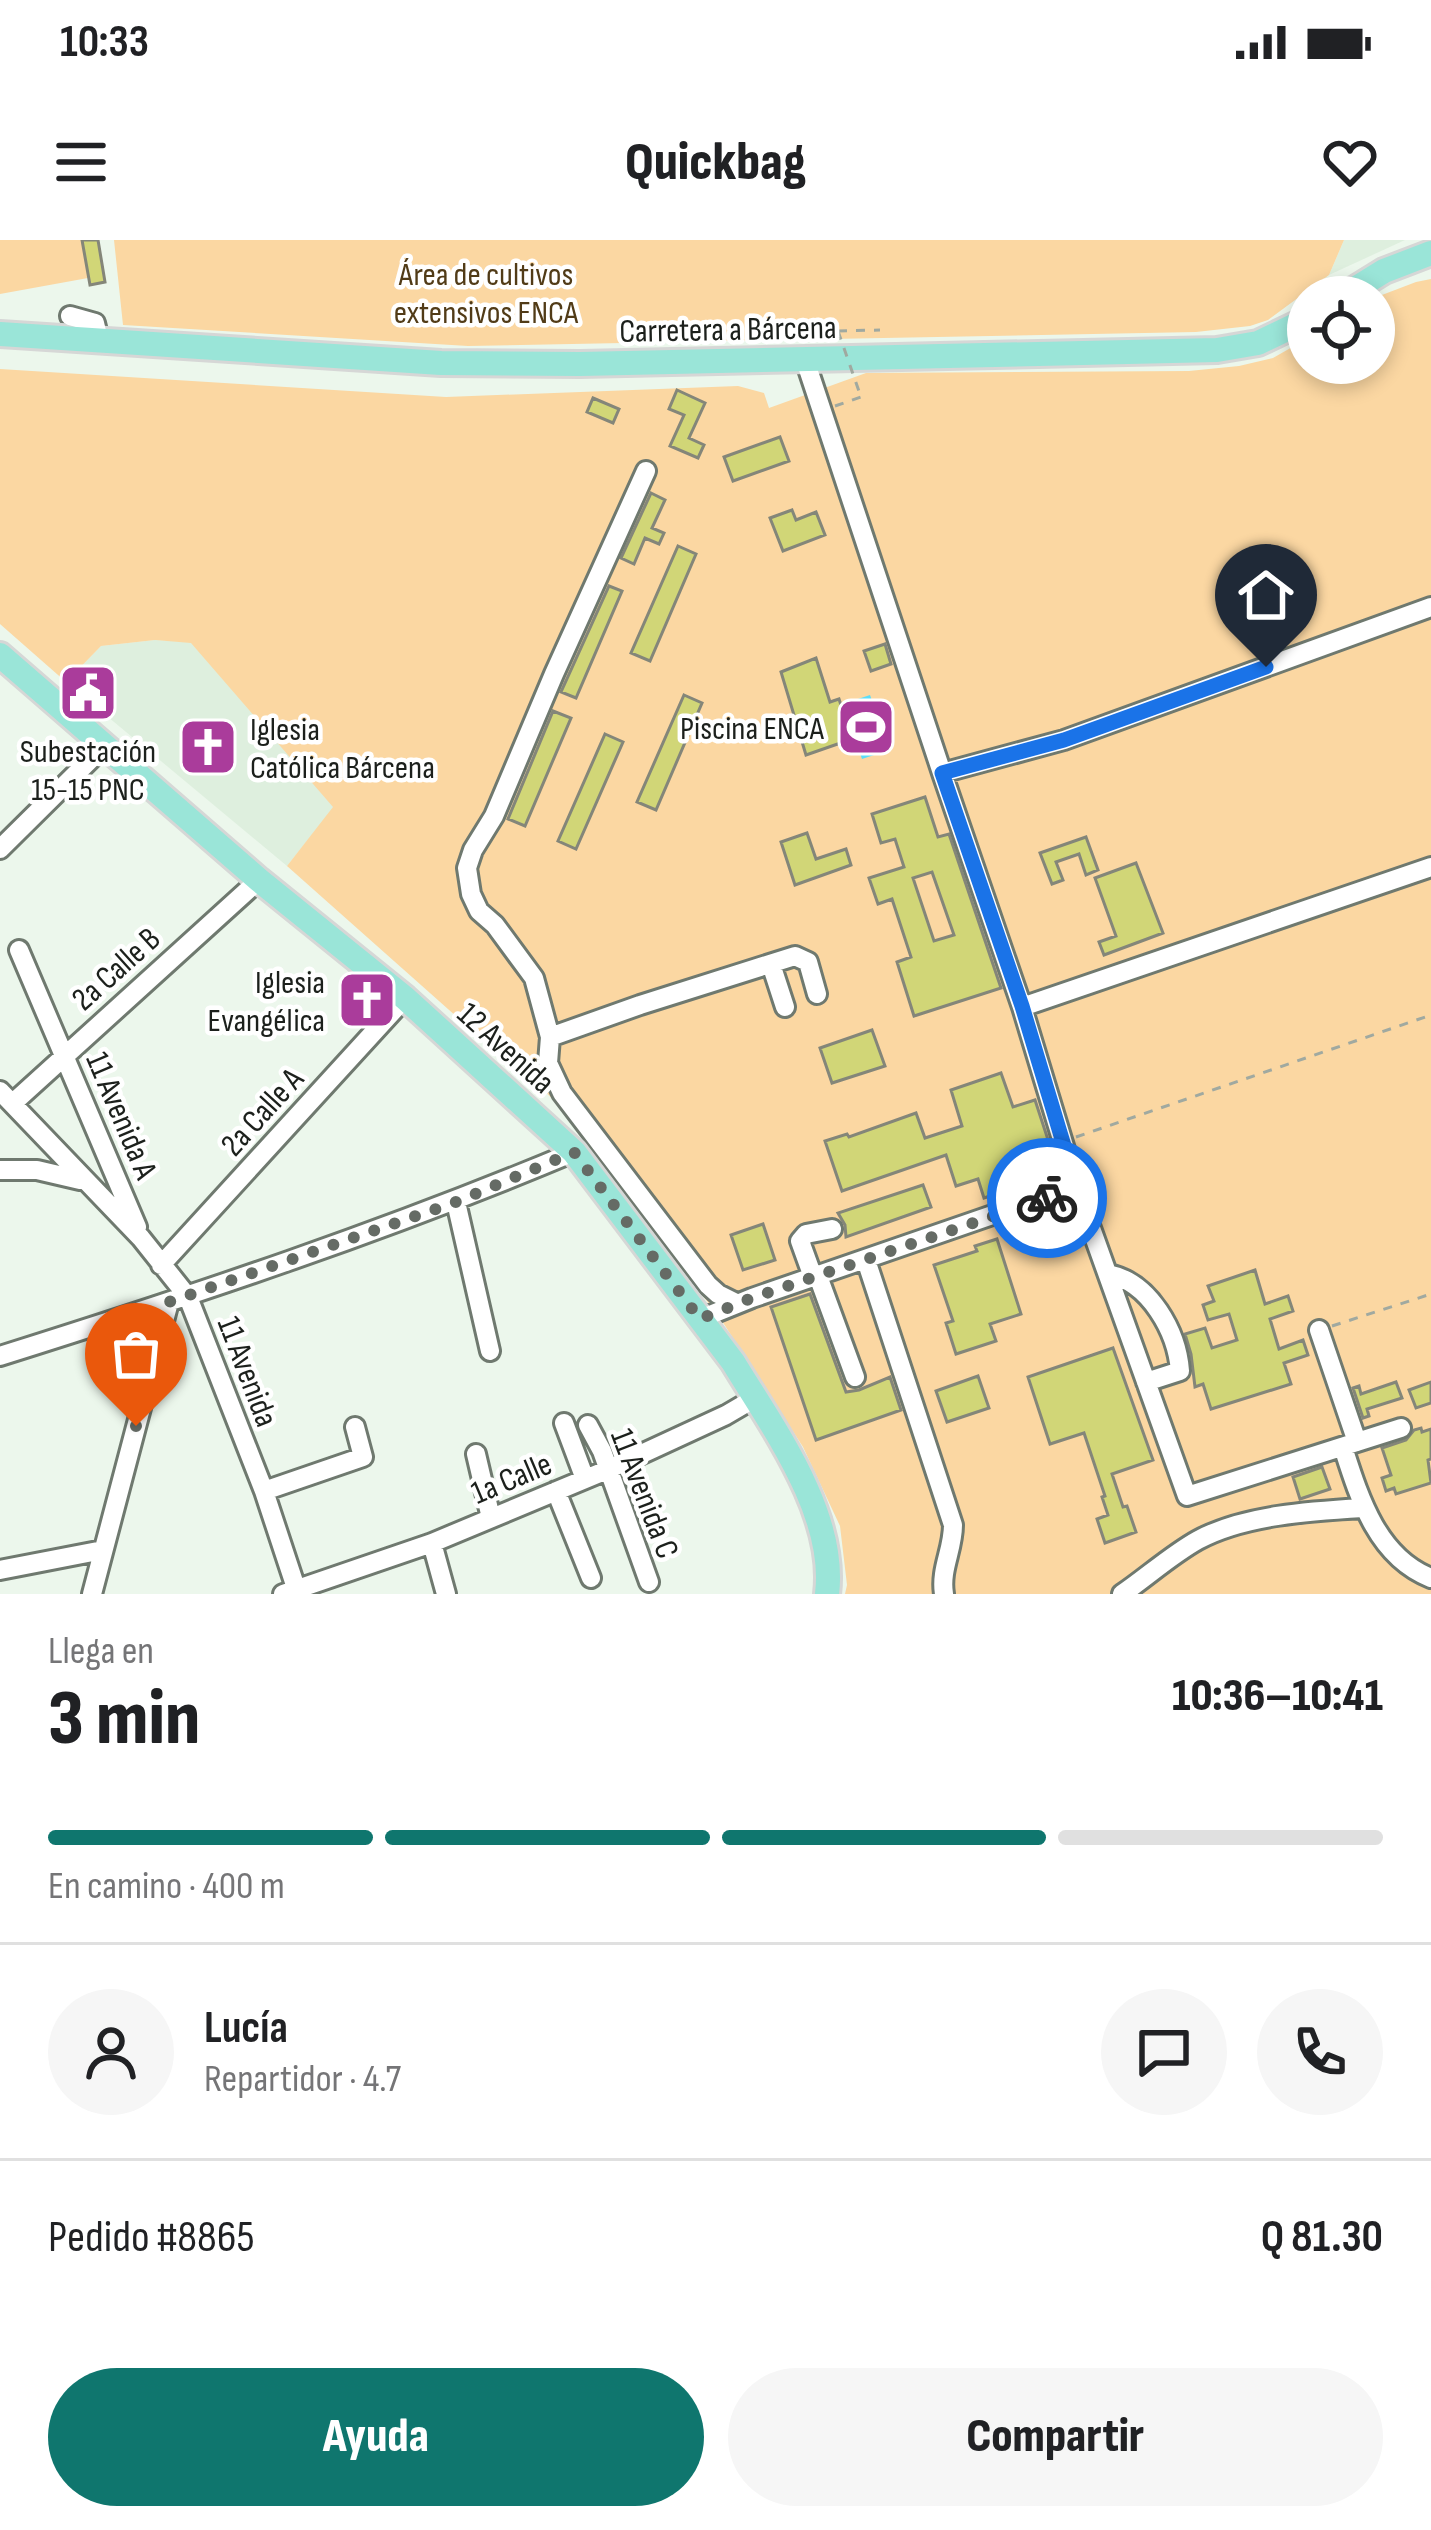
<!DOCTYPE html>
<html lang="es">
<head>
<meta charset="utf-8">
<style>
  :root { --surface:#fff; --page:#f6f6f6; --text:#202124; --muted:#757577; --line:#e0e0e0; --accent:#0f766e }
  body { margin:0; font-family:"Sofia Sans Condensed",sans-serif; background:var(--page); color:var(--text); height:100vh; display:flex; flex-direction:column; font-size:45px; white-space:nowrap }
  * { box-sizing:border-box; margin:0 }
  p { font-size:39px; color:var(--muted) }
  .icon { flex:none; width:66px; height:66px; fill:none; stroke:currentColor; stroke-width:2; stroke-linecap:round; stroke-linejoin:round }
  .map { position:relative; height:1354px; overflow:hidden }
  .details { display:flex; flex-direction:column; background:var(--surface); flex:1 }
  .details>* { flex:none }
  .buttons { position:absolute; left:1287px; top:36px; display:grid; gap:24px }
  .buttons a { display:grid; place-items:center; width:108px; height:108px; border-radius:50%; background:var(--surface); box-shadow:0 6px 18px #0003; font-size:60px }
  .pin { position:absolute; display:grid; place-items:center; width:102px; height:102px; color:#fff; margin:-123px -51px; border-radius:50% 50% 50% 0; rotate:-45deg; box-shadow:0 0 12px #0007 }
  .pin .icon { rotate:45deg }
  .courier { position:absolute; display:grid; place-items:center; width:120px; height:120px; margin:-60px; border:9px solid #1a73e8; border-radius:50%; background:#fff; color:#222; box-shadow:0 3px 15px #0007 }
  .headline em { font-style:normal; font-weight:800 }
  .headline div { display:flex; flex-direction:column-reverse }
  .headline { display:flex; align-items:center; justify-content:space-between; height:204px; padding:0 48px }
  h1 { font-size:78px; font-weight:800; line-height:90px }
  .bar { display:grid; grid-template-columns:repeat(4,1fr); gap:18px 12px; align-content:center; height:144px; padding:0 48px }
  .bar i { height:15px; border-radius:9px; background:var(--line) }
  .bar .on { background:var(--accent) }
  .bar p { grid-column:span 4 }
  .line { display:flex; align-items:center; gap:30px; padding:0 48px; border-top:3px solid var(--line) }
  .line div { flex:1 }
  .round { display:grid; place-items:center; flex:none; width:126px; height:126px; border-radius:63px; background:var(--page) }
  .button { display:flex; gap:24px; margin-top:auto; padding:24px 48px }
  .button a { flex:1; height:138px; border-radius:72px; background:var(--accent); color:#fff; font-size:48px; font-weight:800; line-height:138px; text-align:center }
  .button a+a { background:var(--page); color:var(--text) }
  .status { display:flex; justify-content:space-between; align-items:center; height:84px; padding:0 60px; background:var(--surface); direction:ltr }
  .status svg { height:33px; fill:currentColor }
  header { display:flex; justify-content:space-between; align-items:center; height:156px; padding:0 48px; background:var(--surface); font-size:54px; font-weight:800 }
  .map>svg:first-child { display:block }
  .built { fill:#deefde }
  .green { fill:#fbd7a2 }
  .water { fill:#5bddf9 }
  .building { fill:#d1d677; stroke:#848679; stroke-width:3; fill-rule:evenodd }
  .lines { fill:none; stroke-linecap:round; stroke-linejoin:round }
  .minor-casing { stroke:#6f796f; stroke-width:24 }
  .major-casing { stroke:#d6d7d6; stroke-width:30 }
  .path { stroke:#a0a9a0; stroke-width:3; stroke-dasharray:9 9; stroke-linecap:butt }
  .minor { stroke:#fff; stroke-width:18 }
  .major { stroke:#9ae5d8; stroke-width:24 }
  .path-bridge { stroke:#a0a9a0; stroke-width:3; stroke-dasharray:9 9; stroke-linecap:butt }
  .done { stroke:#656b65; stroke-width:12; stroke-dasharray:0 21.6 }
  .route { stroke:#1a73e8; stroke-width:15 }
  .labels { text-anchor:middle; stroke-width:9; stroke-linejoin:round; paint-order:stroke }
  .park-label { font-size:33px; fill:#513b17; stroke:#fff }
  .street-label { font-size:33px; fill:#1c201c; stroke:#fff }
  .poi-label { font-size:33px; fill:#1c201c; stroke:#fff; text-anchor:end }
</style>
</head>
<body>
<div class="status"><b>10:33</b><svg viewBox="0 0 49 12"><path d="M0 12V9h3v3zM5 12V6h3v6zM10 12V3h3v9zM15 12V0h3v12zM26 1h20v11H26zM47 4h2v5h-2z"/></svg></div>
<header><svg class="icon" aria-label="menu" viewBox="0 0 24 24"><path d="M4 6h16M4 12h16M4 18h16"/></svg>Quickbag<svg class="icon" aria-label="heart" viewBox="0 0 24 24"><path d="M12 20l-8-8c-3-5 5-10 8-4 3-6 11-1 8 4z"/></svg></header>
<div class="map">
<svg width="1431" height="1354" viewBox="0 0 1431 1354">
  <rect width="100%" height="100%" fill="#ecf7ec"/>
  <path class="built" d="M 1344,0 L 1405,0 L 1329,35 Z
    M 155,400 L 191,402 L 334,567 L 287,626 L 66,442 L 101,406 Z"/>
  <path class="green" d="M 0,0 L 82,0 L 88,38 L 0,54 Z
    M 114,0 L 1344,0 L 1329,35 L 1268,80 L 1250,86 L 1196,92 L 468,106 L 123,85 Z
    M 1431,39 L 1431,1354 L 845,1354 L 847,1345 L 840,1286 L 803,1207 L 722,1081 L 561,868 L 541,847 L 484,801 L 287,626 L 333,567 L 191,403 L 155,400 L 101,406 L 66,442 L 0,384 L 0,129 L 446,157 L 738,146 L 764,153 L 769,168 L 866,133 L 1189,131 L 1239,126 L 1273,118 L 1308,98 L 1308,123 L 1374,123 L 1374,58 L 1416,42 Z"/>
  <path class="water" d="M 870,455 L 889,510 L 862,519 L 843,464 Z"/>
  <path class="building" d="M 82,0 L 98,0 L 105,42 L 90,45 Z
    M 677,150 L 705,163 L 689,198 L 704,205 L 698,218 L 670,206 L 684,175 L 669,169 Z
    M 593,158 L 619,169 L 613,183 L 587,172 Z
    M 780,197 L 789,221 L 733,241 L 724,217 Z
    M 651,253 L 665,260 L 652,288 L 664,293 L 659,304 L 645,298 L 634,324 L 621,318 Z
    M 792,270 L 796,280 L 816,272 L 825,295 L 783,311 L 770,278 Z
    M 678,306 L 696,314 L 650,421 L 631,413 Z
    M 609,346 L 622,351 L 576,458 L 561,452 Z
    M 885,404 L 891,424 L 871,431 L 864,411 Z
    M 816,418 L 830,462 L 839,459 L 852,499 L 806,515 L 781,432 Z
    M 684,455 L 702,463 L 656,570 L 637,562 Z
    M 553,471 L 571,478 L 525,586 L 508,579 Z
    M 605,494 L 623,502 L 576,609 L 558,601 Z
    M 925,557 L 938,597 L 949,594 L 1001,748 L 914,776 L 897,722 L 911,717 L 892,659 L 878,664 L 869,638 L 904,627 L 895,599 L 881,603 L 872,574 ZM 932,632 L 954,695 L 934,701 L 913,638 Z
    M 807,593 L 816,619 L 846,609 L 851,625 L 795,645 L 781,602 Z
    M 1086,597 L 1098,630 L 1086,635 L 1079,614 L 1056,622 L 1063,640 L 1052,644 L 1040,613 Z
    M 1136,623 L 1163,693 L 1104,715 L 1099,702 L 1116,696 L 1095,638 Z
    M 872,790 L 885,826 L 832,843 L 820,808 Z
    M 1001,833 L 1013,867 L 1035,860 L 1053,915 L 1032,922 L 1038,940 L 984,958 L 978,939 L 956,946 L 946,915 L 842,951 L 825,901 L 847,894 L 849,897 L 916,873 L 925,898 L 962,886 L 951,850 Z
    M 923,945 L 931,967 L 846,997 L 845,985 L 838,973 Z
    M 763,984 L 775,1020 L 743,1030 L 731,995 Z
    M 997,999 L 1021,1074 L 990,1084 L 996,1101 L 956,1114 L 946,1083 L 953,1081 L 934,1025 L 977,1011 L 975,1006 Z
    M 1255,1030 L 1265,1064 L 1288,1056 L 1293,1071 L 1270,1079 L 1279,1109 L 1303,1100 L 1308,1115 L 1284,1123 L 1291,1144 L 1211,1169 L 1203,1144 L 1195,1147 L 1191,1114 L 1185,1094 L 1205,1088 L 1212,1108 L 1237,1100 L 1229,1074 L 1208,1080 L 1203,1065 L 1214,1061 L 1208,1046 Z
    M 810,1054 L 846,1152 L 859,1150 L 890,1137 L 901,1170 L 816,1200 L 771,1067 Z
    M 1113,1108 L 1153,1220 L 1112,1234 L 1123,1267 L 1127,1266 L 1136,1292 L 1105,1303 L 1097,1279 L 1108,1275 L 1102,1257 L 1105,1256 L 1084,1193 L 1050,1204 L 1028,1137 Z
    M 978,1136 L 989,1168 L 947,1182 L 936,1151 Z
    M 1396,1142 L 1402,1158 L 1367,1169 L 1369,1176 L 1363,1178 L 1353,1148 L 1359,1146 L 1361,1154 Z
    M 1431,1142 L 1431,1163 L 1416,1168 L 1409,1150 Z
    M 1421,1188 L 1422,1192 L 1431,1189 L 1431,1219 L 1428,1220 L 1431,1243 L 1396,1254 L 1394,1248 L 1386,1251 L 1382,1238 L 1391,1235 L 1382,1208 L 1406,1200 L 1414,1190 Z
    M 1322,1227 L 1330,1249 L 1300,1259 L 1293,1237 Z"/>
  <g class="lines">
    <g class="minor-casing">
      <path id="minor" d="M 70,76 L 95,83 L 99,100
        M 942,533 L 1064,500 L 1431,367
        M 0,609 L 105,505
        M 19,710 L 137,987
        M 771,724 L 785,767
        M 1022,767 L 1431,627
        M 550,797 L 534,738 L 495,685 L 479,671 L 471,654 L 467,628 L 473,610 L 494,576 L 554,434 L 646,231
        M 0,851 L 141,998 L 188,1057 L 264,1251 L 298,1354
        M 13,863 L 259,640
        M 0,930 L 37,930 L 80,940
        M 1077,949 L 1187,1256 L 1401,1188
        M 456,962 L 490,1111
        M 866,1020 L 953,1285 C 953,1310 940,1329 944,1354
        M 161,1025 L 405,758
        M 1108,1034 C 1150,1042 1177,1092 1180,1131 L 1146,1142
        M 818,1036 L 855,1137
        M 813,1037 L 800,1001 L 806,994 L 832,989
        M 736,1063 L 718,1054 L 708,1045 L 562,853 L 548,823 L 550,797 L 640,765 L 795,716 L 808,722 L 817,754
        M 700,1079 L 752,1058 L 1004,971 L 1077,949 L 1022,767 L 942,533 L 805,120
        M 1319,1090 L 1357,1202
        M 0,1116 C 194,1055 386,991 574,912
        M 564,1183 L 585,1239
        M 588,1185 L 602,1211 L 649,1342
        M 1343,1207 C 1359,1257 1377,1317 1431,1338
        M 476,1214 L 491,1278
        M 264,1251 L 363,1217 L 355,1187
        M 556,1251 L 591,1338
        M 432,1303 L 446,1354
        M 0,1330 L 103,1310
        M 92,1354 L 169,1062
        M 283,1354 L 432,1303 L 607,1230 L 726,1175 L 755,1158
        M 1122,1354 C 1147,1337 1171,1315 1198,1300 C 1244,1275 1312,1271 1363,1268"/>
    </g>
    <g class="major-casing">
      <path id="major" d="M 1342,57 L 1384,31 L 1431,13
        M 0,94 L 441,123 L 580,124 L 1217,110 L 1258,103 L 1308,79
        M 0,415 L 259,640 L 405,758 L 574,912 L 733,1122 C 773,1188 837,1274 827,1354"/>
    </g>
    <path class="path" d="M 838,91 L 880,90
      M 835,166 L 861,157
      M 1076,897 L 1431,775
      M 1332,1086 L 1431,1054"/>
    <use href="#minor" class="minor"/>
    <use href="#major" class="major"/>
    <path class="path-bridge" d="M 838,91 L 861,157"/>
  </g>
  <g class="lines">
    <path class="done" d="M 136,1186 L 169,1062 L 456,962 L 574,912 L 700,1079 L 752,1058 L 1047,958"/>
    <path class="route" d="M 1047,958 L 1077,949 L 1022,766 L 942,533 L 1064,500 L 1266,427"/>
  </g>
  <defs>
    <g id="civic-square" transform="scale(3)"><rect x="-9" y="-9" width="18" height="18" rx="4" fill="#aa3c9b" stroke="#fff"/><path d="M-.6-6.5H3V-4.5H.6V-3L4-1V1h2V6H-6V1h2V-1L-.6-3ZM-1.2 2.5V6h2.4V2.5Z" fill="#fff"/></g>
    <g id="stadium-square" transform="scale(3)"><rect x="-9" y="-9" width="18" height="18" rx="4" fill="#aa3c9b" stroke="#fff"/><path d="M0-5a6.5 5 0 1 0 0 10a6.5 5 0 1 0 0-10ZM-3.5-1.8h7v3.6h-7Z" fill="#fff"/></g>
    <g id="church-square" transform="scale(3)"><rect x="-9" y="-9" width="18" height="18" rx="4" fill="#aa3c9b" stroke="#fff"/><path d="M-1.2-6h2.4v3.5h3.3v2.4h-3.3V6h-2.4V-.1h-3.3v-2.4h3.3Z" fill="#fff"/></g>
  </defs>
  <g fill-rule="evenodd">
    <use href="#civic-square" x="88" y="453"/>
    <use href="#stadium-square" x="866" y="487"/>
    <use href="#church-square" x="208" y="507"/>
    <use href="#church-square" x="367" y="760"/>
  </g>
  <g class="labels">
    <g class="park-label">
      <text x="486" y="45">Área de cultivos<tspan x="486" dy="38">extensivos ENCA</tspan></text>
    </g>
    <g class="street-label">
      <text transform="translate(728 88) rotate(-1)" y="12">Carretera a Bárcena</text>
      <text transform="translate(115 728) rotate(-42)" y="12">2a Calle B</text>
      <text transform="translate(507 807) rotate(42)" y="12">12 Avenida</text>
      <text transform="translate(261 871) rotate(-48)" y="12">2a Calle A</text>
      <text transform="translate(123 875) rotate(67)" y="12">11 Avenida A</text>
      <text transform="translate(249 1131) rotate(69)" y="12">11 Avenida</text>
      <text transform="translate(511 1237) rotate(-23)" y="12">1a Calle</text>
      <text transform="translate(646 1253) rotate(69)" y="12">11 Avenida C</text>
    </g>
    <g class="poi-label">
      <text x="824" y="499">Piscina ENCA</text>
      <text x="250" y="500" text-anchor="start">Iglesia<tspan x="250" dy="38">Católica Bárcena</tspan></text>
      <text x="88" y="522" text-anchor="middle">Subestación<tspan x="88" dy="38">15-15 PNC</tspan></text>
      <text x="325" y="753">Iglesia<tspan x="325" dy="38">Evangélica</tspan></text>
    </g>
  </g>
</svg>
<div class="buttons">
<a><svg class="icon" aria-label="locate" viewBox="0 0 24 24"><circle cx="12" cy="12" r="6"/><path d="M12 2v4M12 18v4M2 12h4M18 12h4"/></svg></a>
</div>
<div class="pin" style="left:136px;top:1186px;background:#ea580c"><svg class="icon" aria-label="bag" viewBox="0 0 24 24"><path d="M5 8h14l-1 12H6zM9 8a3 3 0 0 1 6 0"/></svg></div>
<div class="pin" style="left:1266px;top:427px;background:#1f2937"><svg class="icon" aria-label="home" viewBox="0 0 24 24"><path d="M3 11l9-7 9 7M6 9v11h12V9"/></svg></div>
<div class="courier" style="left:1047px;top:958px"><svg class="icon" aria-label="bike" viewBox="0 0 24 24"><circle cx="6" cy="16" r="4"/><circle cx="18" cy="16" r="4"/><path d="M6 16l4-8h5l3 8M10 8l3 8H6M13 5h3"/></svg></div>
</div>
<section class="details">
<div class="headline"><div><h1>3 min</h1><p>Llega en</p></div><em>10:36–10:41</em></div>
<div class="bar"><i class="on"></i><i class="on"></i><i class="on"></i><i></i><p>En camino · 400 m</p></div>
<div class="line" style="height:216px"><a class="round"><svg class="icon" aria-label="person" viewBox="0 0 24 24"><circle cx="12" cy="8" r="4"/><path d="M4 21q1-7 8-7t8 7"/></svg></a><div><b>Lucía</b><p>Repartidor · 4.7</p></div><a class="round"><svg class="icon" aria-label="chat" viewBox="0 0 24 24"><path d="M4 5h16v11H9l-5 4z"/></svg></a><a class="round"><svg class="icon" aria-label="phone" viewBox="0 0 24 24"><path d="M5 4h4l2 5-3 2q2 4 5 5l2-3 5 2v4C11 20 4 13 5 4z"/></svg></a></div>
<div class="line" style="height:156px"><div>Pedido #8865</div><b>Q 81.30</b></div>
<div class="button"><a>Ayuda</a><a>Compartir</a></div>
</section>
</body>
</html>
